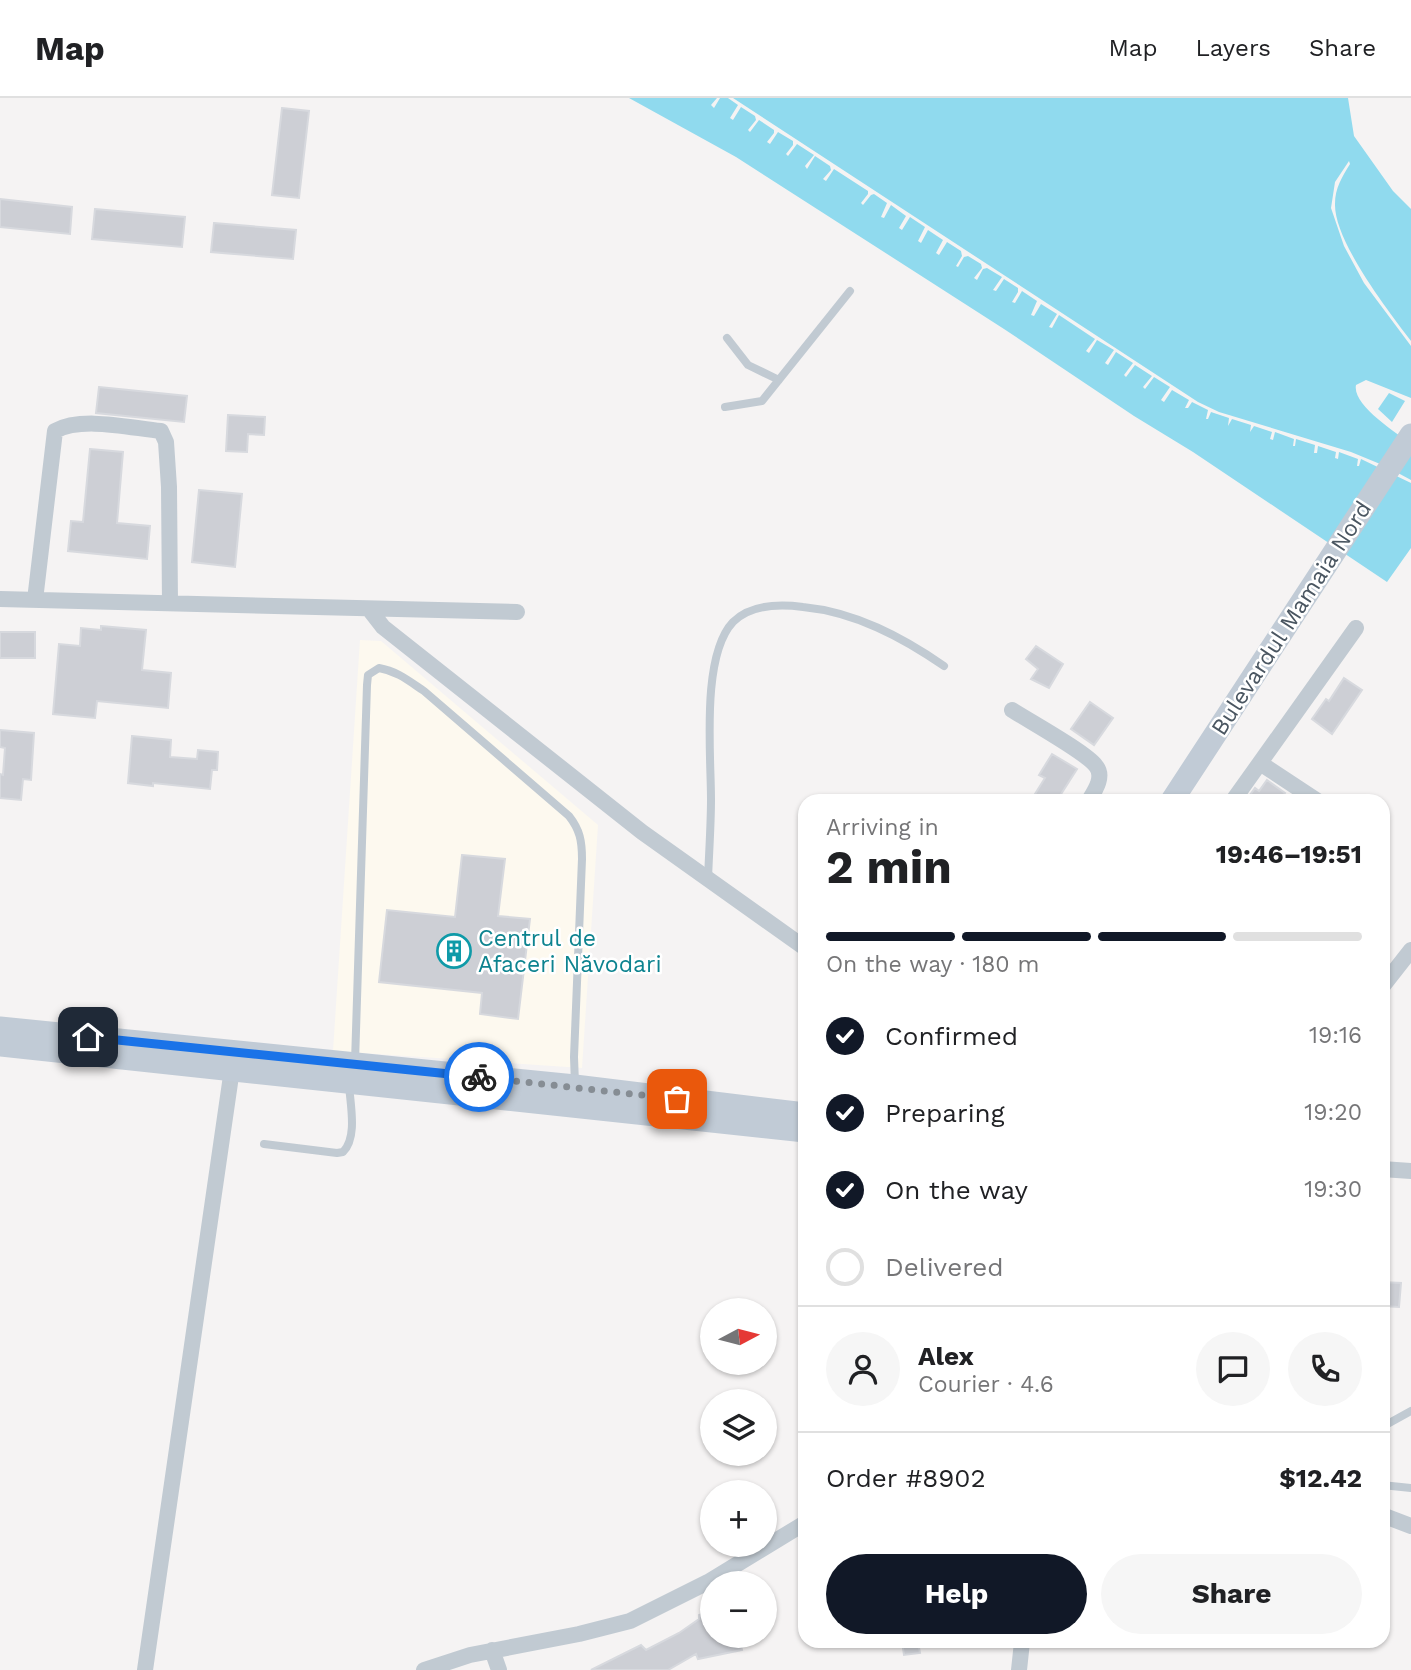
<!DOCTYPE html>
<html lang="en">
<head>
<meta charset="utf-8">
<style>
  :root { --surface:#fff; --page:#f6f6f6; --text:#202124; --muted:#757577; --line:#e0e0e0; --accent:#111827 }
  body { margin:0; font-family:"Work Sans",sans-serif; background:var(--page); color:var(--text); height:100vh; display:flex; flex-direction:column; font-size:26px; white-space:nowrap }
  * { box-sizing:border-box; margin:0 }
  p { font-size:23px; color:var(--muted) }
  .icon { flex:none; width:38px; height:38px; fill:none; stroke:currentColor; stroke-width:2; stroke-linecap:round; stroke-linejoin:round }
  .map { position:relative; flex:1; overflow:hidden }
  .sheet { position:absolute; left:798px; top:696px; width:592px; height:854px; display:flex; flex-direction:column; background:var(--surface); border-radius:21px; box-shadow:0 2px 5px #0004 }
  .sheet>* { flex:none }
  .needle { width:46px; rotate:83deg }
  .buttons { position:absolute; left:700px; top:1200px; display:grid; gap:14px }
  .buttons a { display:grid; place-items:center; width:77px; height:77px; border-radius:50%; background:var(--surface); box-shadow:0 2px 5px #0004; font-size:35px }
  .pin { position:absolute; display:grid; place-items:center; width:60px; height:60px; color:#fff; margin:-30px; border-radius:14px; box-shadow:0 4px 10px #0006 }
  .courier { position:absolute; display:grid; place-items:center; width:70px; height:70px; margin:-35px; border:5px solid #1a73e8; border-radius:50%; background:#fff; color:#222; box-shadow:0 2px 9px #0007 }
  .summary em { font-style:normal; font-weight:700 }
  .summary div { display:flex; flex-direction:column-reverse }
  .summary { display:flex; align-items:center; justify-content:space-between; height:119px; padding:0 28px }
  h1 { font-size:46px; font-weight:700; line-height:52px }
  .bar { display:grid; grid-template-columns:repeat(4,1fr); gap:10px 7px; align-content:center; height:84px; padding:0 28px }
  .bar i { height:9px; border-radius:5px; background:var(--line) }
  .bar .active { background:var(--accent) }
  .bar p { grid-column:span 4 }
  .line { display:flex; align-items:center; gap:18px; padding:0 28px; border-top:2px solid var(--line) }
  .line div { flex:1 }
  .round { display:grid; place-items:center; flex:none; width:74px; height:74px; border-radius:37px; background:var(--page) }
  ol { padding:0 28px; list-style:none }
  li { display:flex; align-items:center; gap:21px; height:77px }
  li p { margin-inline-start:auto }
  li .icon { padding:7px; border-radius:50%; background:var(--accent); color:#fff; stroke-width:4 }
  li:last-child { color:var(--muted) }
  li i { width:38px; height:38px; border:4px solid var(--line); border-radius:50% }
  .action { display:flex; gap:14px; margin-top:auto; padding:14px 28px }
  .action a { flex:1; height:80px; border-radius:42px; background:var(--accent); color:#fff; font-size:28px; font-weight:700; line-height:80px; text-align:center }
  .action a+a { background:var(--page); color:var(--text) }
  header { display:flex; align-items:center; gap:42px; box-sizing:border-box; height:98px; padding:0 35px; background:var(--surface); border-bottom:2px solid var(--line) }
  header strong { font-size:33px }
  nav { display:flex; gap:38px; margin-inline-start:auto; font-size:24px }
  .map>svg:first-child { display:block }
  .commercial { fill:#fdf9ef }
  .water { fill:#90daee }
  .building { fill:#cdcfd5; stroke:#d7d9de; stroke-width:2 }
  .lines { fill:none; stroke-linecap:round; stroke-linejoin:round }
  .lane { stroke:#c1cad2; stroke-width:8 }
  .street { stroke:#c1cad2; stroke-width:16 }
  .secondary { stroke:#c1cbd6; stroke-width:23 }
  .done { stroke:#868d94; stroke-width:7; stroke-dasharray:0 12.6 }
  .route { stroke:#1a73e8; stroke-width:9 }
  .labels { text-anchor:middle; stroke-width:5; stroke-linejoin:round; paint-order:stroke }
  .street-label { font-size:23px; fill:#4a5661; stroke:#fff }
  .culture-label { font-size:23px; fill:#0d838f; stroke:#fff; text-anchor:start }
</style>
</head>
<body>
<header>
<strong>Map</strong>
<nav><a>Map</a><a>Layers</a><a>Share</a></nav>
</header>
<div class="map">
<svg width="1411" height="1572" viewBox="0 0 1411 1572">
  <rect width="100%" height="100%" fill="#f5f3f3"/>
  <path class="commercial" d="M 360,542 L 381,543 L 598,727 L 582,970 L 333,953 Z"/>
  <path class="water" d="M 629,0 L 717,0 L 711,7 L 714,10 L 720,0 L 728,0 L 738,7 L 730,20 L 733,22 L 741,9 L 755,18 L 756,22 L 748,32 L 750,34 L 759,22 L 774,32 L 774,35 L 767,44 L 770,46 L 778,34 L 793,43 L 793,47 L 786,56 L 788,58 L 797,46 L 814,57 L 805,68 L 807,71 L 815,58 L 830,68 L 831,72 L 823,81 L 826,83 L 834,71 L 868,93 L 868,96 L 861,105 L 863,107 L 871,97 L 874,96 L 887,105 L 881,119 L 884,120 L 891,107 L 906,118 L 899,130 L 902,132 L 910,119 L 925,129 L 918,143 L 921,145 L 928,132 L 943,142 L 936,155 L 939,157 L 947,144 L 961,153 L 962,158 L 956,168 L 958,169 L 964,159 L 968,158 L 981,166 L 982,170 L 974,180 L 977,182 L 983,171 L 987,170 L 1002,179 L 993,192 L 996,193 L 1004,181 L 1018,190 L 1018,194 L 1012,204 L 1015,205 L 1022,193 L 1037,203 L 1031,217 L 1034,218 L 1041,206 L 1057,216 L 1049,229 L 1052,230 L 1059,217 L 1095,241 L 1086,253 L 1089,255 L 1097,242 L 1114,252 L 1105,265 L 1108,267 L 1116,254 L 1133,265 L 1124,277 L 1126,279 L 1135,267 L 1152,278 L 1143,289 L 1145,291 L 1154,279 L 1170,289 L 1161,302 L 1164,304 L 1172,292 L 1189,302 L 1185,310 L 1188,310 L 1192,304 L 1208,312 L 1206,321 L 1208,321 L 1211,314 L 1229,320 L 1228,328 L 1232,321 L 1251,327 L 1250,334 L 1254,328 L 1272,334 L 1270,341 L 1273,342 L 1275,334 L 1294,341 L 1293,348 L 1295,348 L 1296,341 L 1315,347 L 1314,355 L 1317,355 L 1318,348 L 1336,354 L 1335,360 L 1338,361 L 1339,354 L 1358,361 L 1357,368 L 1359,368 L 1361,361 L 1411,385 L 1411,450 L 1387,484 L 1193,354 L 1134,318 L 1004,231 L 736,59 Z
    M 733,0 L 1348,0 L 1354,38 L 1393,93 L 1411,111 L 1411,243 C 1389,214 1334,143 1335,106 C 1335,90 1342,79 1350,66 L 1349,63 L 1335,84 L 1331,110 L 1344,148 L 1364,185 L 1411,248 L 1411,300 L 1366,282 L 1356,287 C 1352,307 1396,334 1411,346 L 1411,382 L 1385,368 L 1351,354 L 1219,314 L 1198,304 Z
    M 1389,295 L 1405,303 L 1392,324 L 1378,311 Z"/>
  <path class="building" d="M 282,10 L 309,13 L 299,100 L 272,97 Z
    M 0,101 L 72,109 L 70,136 L 0,129 Z
    M 95,111 L 185,119 L 182,149 L 92,141 Z
    M 214,125 L 296,132 L 293,161 L 211,154 Z
    M 99,289 L 187,298 L 184,324 L 96,315 Z
    M 228,317 L 265,319 L 264,337 L 248,336 L 247,354 L 226,353 Z
    M 90,351 L 123,354 L 117,425 L 150,428 L 147,461 L 68,453 L 71,423 L 83,424 Z
    M 199,392 L 242,396 L 235,469 L 192,464 Z
    M 101,528 L 146,532 L 142,572 L 171,575 L 168,610 L 97,603 L 95,620 L 53,616 L 59,546 L 80,548 L 81,530 L 101,532 Z
    M 0,534 L 35,534 L 35,560 L 0,560 Z
    M 1036,548 L 1063,566 L 1049,590 L 1031,581 L 1038,571 L 1026,561 Z
    M 1344,580 L 1362,592 L 1332,636 L 1312,621 L 1326,601 L 1329,603 Z
    M 1090,604 L 1113,620 L 1094,647 L 1071,631 Z
    M 0,632 L 34,635 L 31,682 L 23,681 L 21,702 L 0,700 L 0,676 L 3,677 L 5,650 L 0,649 Z
    M 132,638 L 171,642 L 170,659 L 197,661 L 198,652 L 218,654 L 217,672 L 212,672 L 210,691 L 153,685 L 153,688 L 128,685 Z
    M 1052,656 L 1077,671 L 1056,704 L 1048,704 L 1035,696 L 1045,680 L 1039,677 Z
    M 1267,682 L 1285,695 L 1278,704 L 1245,704 L 1255,690 L 1259,693 Z
    M 462,757 L 505,761 L 498,818 L 530,821 L 518,921 L 480,916 L 482,895 L 379,884 L 387,812 L 455,819 Z
    M 1382,1184 L 1401,1185 L 1399,1209 L 1382,1208 Z
    M 712,1513 L 712,1538 L 738,1538 L 742,1552 L 698,1561 L 696,1556 L 668,1572 L 591,1572 L 641,1547 L 646,1552 L 679,1535 L 699,1521 L 699,1517 Z
    M 902,1544 L 918,1544 L 920,1555 L 904,1557 Z"/>
  <g class="lines">
    <path class="lane" d="M 727,240 L 748,267 L 779,282
      M 725,309 L 762,303 L 850,193
      M 708,781 C 709,754 711,727 711,701 C 711,657 701,558 733,524 C 751,506 780,506 803,509 C 855,514 902,539 944,568
      M 355,964 L 367,587 L 368,577 L 379,570 C 397,573 409,583 424,593 L 569,718 C 580,732 582,743 582,761 L 574,959 L 575,986
      M 264,1046 L 337,1055 L 343,1054 C 358,1039 350,1006 349,986
      M 1382,1329 L 1411,1313
      M 1382,1387 L 1411,1390"/>
    <path class="street" d="M 0,501 L 517,514
      M 35,502 L 55,333 C 82,318 130,330 161,333 L 166,344 L 169,389 L 170,505
      M 369,511 L 383,529 L 642,734 L 805,850
      M 1012,612 C 1029,623 1087,655 1096,668 C 1105,679 1094,694 1088,704
      M 1260,665 L 1319,704
      M 1232,704 L 1356,530
      M 1382,889 L 1411,852
      M 1382,1071 L 1411,1073
      M 1382,1417 L 1411,1428
      M 492,1552 L 499,1572
      M 145,1572 L 232,971
      M 424,1572 L 470,1557 L 579,1536 L 630,1523 L 708,1484 L 805,1425
      M 1019,1572 L 1022,1544"/>
    <path class="secondary" d="M 1171,704 L 1411,337
      M 0,930 L 575,988 L 805,1016
      M 0,947 C 268,975 536,1006 805,1033"/>
  </g>
  <g class="lines">
    <path class="done" d="M 479,979 L 677,1001"/>
    <path class="route" d="M 88,939 L 479,979"/>
  </g>
  <defs>
    <g id="building-ring" transform="scale(1.75)"><circle r="9.5" fill="#fff" stroke="#0f9aa8" stroke-width="1.5"/><path d="M-4-6H4V6H1V3H-1V6H-4ZM-2.5-4.3h1.7v1.8h-1.7ZM.8-4.3h1.7v1.8H.8ZM-2.5-1h1.7V.8h-1.7ZM.8-1h1.7V.8H.8Z" fill="#0f9aa8"/></g>
  </defs>
  <g fill-rule="evenodd">
    <use href="#building-ring" x="454" y="853"/>
  </g>
  <g class="labels">
    <g class="street-label">
      <text transform="translate(1291 520) rotate(-57)" y="8">Bulevardul Mamaia Nord</text>
    </g>
    <g class="culture-label">
      <text x="478" y="848">Centrul de<tspan x="478" dy="26">Afaceri Năvodari</tspan></text>
    </g>
  </g>
</svg>
<div class="buttons">
<a><svg class="needle" viewBox="-14 -14 28 28"><path d="M0-13l5 13h-10z" fill="#e53935"/><path d="M0 13l5-13h-10z" fill="#757577"/></svg></a>
<a><svg class="icon" aria-label="layers" viewBox="0 0 24 24"><path d="M12 4l9 5-9 5-9-5zM3 14l9 5 9-5"/></svg></a>
<a>+</a>
<a>−</a>
</div>
<div class="pin" style="left:677px;top:1001px;background:#ea580c"><svg class="icon" aria-label="bag" viewBox="0 0 24 24"><path d="M5 8h14l-1 12H6zM9 8a3 3 0 0 1 6 0"/></svg></div>
<div class="pin" style="left:88px;top:939px;background:#1f2937"><svg class="icon" aria-label="home" viewBox="0 0 24 24"><path d="M3 11l9-7 9 7M6 9v11h12V9"/></svg></div>
<div class="courier" style="left:479px;top:979px"><svg class="icon" aria-label="bike" viewBox="0 0 24 24"><circle cx="6" cy="16" r="4"/><circle cx="18" cy="16" r="4"/><path d="M6 16l4-8h5l3 8M10 8l3 8H6M13 5h3"/></svg></div>
<section class="sheet">
<div class="summary"><div><h1>2 min</h1><p>Arriving in</p></div><em>19:46–19:51</em></div>
<div class="bar"><i class="active"></i><i class="active"></i><i class="active"></i><i></i><p>On the way · 180 m</p></div>
<ol>
<li><svg class="icon" aria-label="check" viewBox="0 0 24 24"><path d="M5 12l5 5 9-10"/></svg>Confirmed<p>19:16</p></li>
<li><svg class="icon" aria-label="check" viewBox="0 0 24 24"><path d="M5 12l5 5 9-10"/></svg>Preparing<p>19:20</p></li>
<li><svg class="icon" aria-label="check" viewBox="0 0 24 24"><path d="M5 12l5 5 9-10"/></svg>On the way<p>19:30</p></li>
<li><i></i>Delivered</li>
</ol>
<div class="line" style="height:126px"><a class="round"><svg class="icon" aria-label="person" viewBox="0 0 24 24"><circle cx="12" cy="8" r="4"/><path d="M4 21q1-7 8-7t8 7"/></svg></a><div><b>Alex</b><p>Courier · 4.6</p></div><a class="round"><svg class="icon" aria-label="chat" viewBox="0 0 24 24"><path d="M4 5h16v11H9l-5 4z"/></svg></a><a class="round"><svg class="icon" aria-label="phone" viewBox="0 0 24 24"><path d="M5 4h4l2 5-3 2q2 4 5 5l2-3 5 2v4C11 20 4 13 5 4z"/></svg></a></div>
<div class="line" style="height:91px"><div>Order #8902</div><b>$12.42</b></div>
<div class="action"><a>Help</a><a>Share</a></div>
</section>
</div>
</body>
</html>
